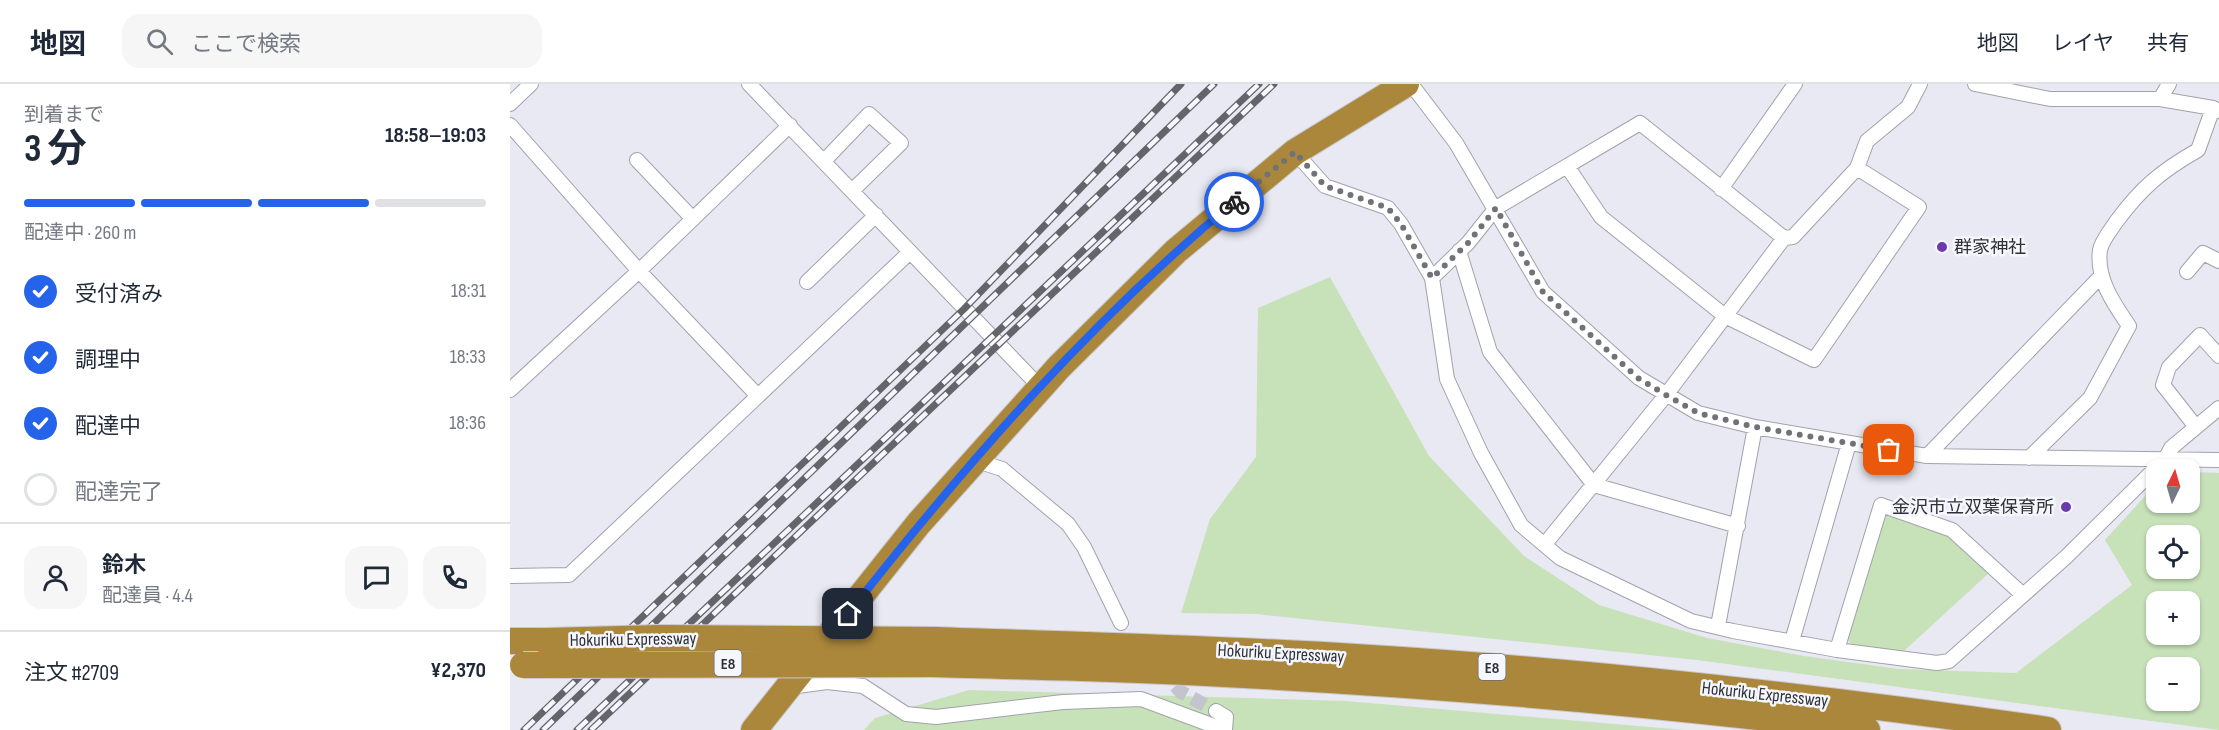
<!DOCTYPE html>
<html lang="ja">
<head>
<meta charset="utf-8">
<style>
  :root { --surface:#fff; --page:#f6f6f7; --text:#1f2937; --muted:#747a83; --line:#e0e1e3; --accent:#2563eb }
  body { margin:0; font-family:"Sofia Sans Condensed","Noto Sans JP",sans-serif; background:var(--page); color:var(--text); height:100vh; display:flex; flex-direction:column; font-size:22px; white-space:nowrap }
  * { box-sizing:border-box; margin:0 }
  p { font-size:20px; color:var(--muted) }
  .icon { flex:none; width:33px; height:33px; fill:none; stroke:currentColor; stroke-width:2; stroke-linecap:round; stroke-linejoin:round }
  .map { position:relative; flex:1; overflow:hidden }
  .drawer { display:flex; flex-direction:column; background:var(--surface); width:510px }
  .drawer>* { flex:none }
  .needle { width:39px; rotate:5deg }
  .tools { position:absolute; left:1636px; top:375px; display:grid; gap:12px }
  .tools a { display:grid; place-items:center; width:54px; height:54px; border-radius:12px; background:var(--surface); box-shadow:0 2px 4px #0004; font-size:30px }
  .pin { position:absolute; display:grid; place-items:center; width:51px; height:51px; color:#fff; margin:-26px; border-radius:12px; box-shadow:0 3px 9px #0006 }
  .courier { position:absolute; display:grid; place-items:center; width:60px; height:60px; margin:-30px; border:4px solid #2563eb; border-radius:50%; background:#fff; color:#222; box-shadow:0 2px 8px #0007 }
  .summary em { font-style:normal; font-weight:700 }
  .summary div { display:flex; flex-direction:column-reverse }
  .summary { display:flex; align-items:center; justify-content:space-between; height:102px; padding:0 24px }
  h1 { font-size:39px; font-weight:700; line-height:45px }
  .bar { display:grid; grid-template-columns:repeat(4,1fr); gap:9px 6px; align-content:center; height:72px; padding:0 24px }
  .bar i { height:8px; border-radius:4px; background:var(--line) }
  .bar .current { background:var(--accent) }
  .bar p { grid-column:span 4 }
  .line { display:flex; align-items:center; gap:15px; padding:0 24px; border-top:2px solid var(--line) }
  .line div { flex:1 }
  .round { display:grid; place-items:center; flex:none; width:63px; height:63px; border-radius:18px; background:var(--page) }
  ol { padding:0 24px; list-style:none }
  li { display:flex; align-items:center; gap:18px; height:66px }
  li p { margin-inline-start:auto }
  li .icon { padding:6px; border-radius:50%; background:var(--accent); color:#fff; stroke-width:4 }
  li:last-child { color:var(--muted) }
  li i { width:33px; height:33px; border:3px solid var(--line); border-radius:50% }
  header { display:flex; align-items:center; gap:36px; box-sizing:border-box; height:84px; padding:0 30px; background:var(--surface); border-bottom:2px solid var(--line) }
  header strong { font-size:28px }
  nav { display:flex; gap:33px; margin-inline-start:auto; font-size:21px }
  .search { width:420px; height:54px; background:var(--page); display:flex; align-items:center; gap:15px; box-sizing:border-box; padding:0 21px; border-radius:18px; color:var(--muted); font-size:22px }
  main { display:flex; flex:1; min-height:0 }
  .map>svg:first-child { display:block }
  .green { fill:#c7e2b9; fill-rule:evenodd }
  .lines { fill:none; stroke-linecap:round; stroke-linejoin:round }
  .street-tunnel { stroke:#c3c4cd; stroke-width:14; stroke-dasharray:14 7; stroke-linecap:butt }
  .street-casing { stroke:#a1a2ab; stroke-width:16 }
  .highway-casing { stroke:#c9c9ca; stroke-width:28 }
  .street { stroke:#fff; stroke-width:14 }
  .highway { stroke:#ab873c; stroke-width:26 }
  .rail-casing { stroke:#64646a; stroke-width:7 }
  .rail { stroke:#f5f7fe; stroke-width:4.5; stroke-dasharray:14; stroke-linecap:butt }
  .highway-bridge-casing { stroke:#c9c9ca; stroke-width:28; stroke-linecap:butt }
  .highway-bridge { stroke:#ab873c; stroke-width:26 }
  .done { stroke:#717178; stroke-width:6; stroke-dasharray:0 10.8 }
  .route { stroke:#2563eb; stroke-width:8 }
  .poi-dot { fill:#6b39b0; stroke:#f5f7fe; stroke-width:2 }
  .labels { text-anchor:middle; stroke-width:5; stroke-linejoin:round; paint-order:stroke }
  .shield { fill:#f5f7fe; stroke:#6c6c71; stroke-width:1.5 }
  .shield-label { font-size:16px; font-weight:bold; fill:#313135 }
  .poi-label { font-size:18px; fill:#313135; stroke:#f5f7fe; text-anchor:start }
  .street-label { font-size:18px; fill:#313135; stroke:#f5f7fe }
</style>
</head>
<body>
<header>
<strong>地図</strong>
<div class="search"><svg class="icon" aria-label="search" viewBox="0 0 24 24"><circle cx="10" cy="10" r="6"/><path d="M15 15l6 6"/></svg>ここで検索</div>
<nav><a>地図</a><a>レイヤ</a><a>共有</a></nav>
</header>
<main>
<section class="drawer">
<div class="summary"><div><h1>3 分</h1><p>到着まで</p></div><em>18:58–19:03</em></div>
<div class="bar"><i class="current"></i><i class="current"></i><i class="current"></i><i></i><p>配達中 · 260 m</p></div>
<ol>
<li><svg class="icon" aria-label="check" viewBox="0 0 24 24"><path d="M5 12l5 5 9-10"/></svg>受付済み<p>18:31</p></li>
<li><svg class="icon" aria-label="check" viewBox="0 0 24 24"><path d="M5 12l5 5 9-10"/></svg>調理中<p>18:33</p></li>
<li><svg class="icon" aria-label="check" viewBox="0 0 24 24"><path d="M5 12l5 5 9-10"/></svg>配達中<p>18:36</p></li>
<li><i></i>配達完了</li>
</ol>
<div class="line" style="height:108px"><a class="round"><svg class="icon" aria-label="person" viewBox="0 0 24 24"><circle cx="12" cy="8" r="4"/><path d="M4 21q1-7 8-7t8 7"/></svg></a><div><b>鈴木</b><p>配達員 · 4.4</p></div><a class="round"><svg class="icon" aria-label="chat" viewBox="0 0 24 24"><path d="M4 5h16v11H9l-5 4z"/></svg></a><a class="round"><svg class="icon" aria-label="phone" viewBox="0 0 24 24"><path d="M5 4h4l2 5-3 2q2 4 5 5l2-3 5 2v4C11 20 4 13 5 4z"/></svg></a></div>
<div class="line" style="height:78px"><div>注文 #2709</div><b>¥2,370</b></div>
</section>
<div class="map">
<svg width="1709" height="646" viewBox="0 0 1709 646">
  <rect width="100%" height="100%" fill="#e8e9f3"/>
  <path class="green" d="M 820,193 L 919,372 L 1014,472 L 1089,521 L 1197,554 L 1294,572 L 1389,585 L 1506,589 L 1622,501 L 1595,456 L 1647,399 L 1647,418 L 1680,418 L 1680,388 L 1709,389 L 1709,646 L 1187,576 L 746,530 L 671,529 L 700,435 L 746,373 L 748,224 ZM 1647,452 L 1680,452 L 1680,484 L 1647,484 ZM 1647,518 L 1680,518 L 1680,550 L 1647,550 ZM 1647,584 L 1680,584 L 1680,616 L 1647,616 Z
    M 1380,430 L 1437,452 L 1479,489 L 1394,567 L 1343,562 L 1334,552 L 1374,432 Z
    M 459,606 L 836,617 L 1175,646 L 354,646 L 365,634 Z"/>
  <g class="lines">
    <path class="street-tunnel" d="M 652,586 L 671,608 L 706,627"/>
    <g class="street-casing">
      <path id="street" d="M 239,0 L 529,302
        M 901,0 L 946,59 L 1033,208 L 1129,294 L 1188,329 L 1245,343 L 1417,372 L 1709,376
        M 1465,0 L 1540,15 L 1650,15 L 1703,24 L 1709,27
        M 1650,15 L 1659,0
        M 0,20 L 21,0
        M 0,41 L 129,187 L 247,311
        M 785,68 L 815,102 L 878,124 L 891,140 L 922,194 L 937,295 L 971,369 L 1011,441 L 1050,474 L 1181,537 L 1223,547 L 1327,566 L 1427,579 L 1439,577 L 1556,473 L 1655,375 L 1661,364 L 1709,324
        M 127,76 L 183,135
        M 314,77 L 359,30 L 391,59 L 343,106
        M 1057,82 L 1091,133 L 1215,232 L 1304,276 L 1409,123 L 1347,84 L 1357,57 L 1398,23 L 1410,0
        M 1211,105 L 1285,0
        M 949,167 L 980,268 L 1084,401 L 1228,442
        M 1677,188 L 1693,169 L 1709,177
        M 922,194 L 958,159 L 986,124 L 1130,39 L 1274,154 L 1283,153 L 1347,84
        M 297,198 L 366,131
        M 0,306 L 129,187 L 280,41
        M 1686,343 L 1653,301 L 1659,283 L 1690,251 L 1709,272
        M 1417,372 L 1592,191
        M 1519,374 L 1580,314 L 1619,242 C 1604,220 1586,195 1590,166 C 1592,156 1601,146 1606,138 C 1631,104 1651,87 1688,66 L 1703,24
        M 464,376 L 492,385 L 558,440 L 574,463 L 611,539
        M 1035,460 L 1156,311 L 1274,154
        M 0,492 L 59,491 L 400,168
        M 1208,542 L 1245,343
        M 1282,557 L 1339,359
        M 1327,566 L 1371,421 L 1442,446 L 1513,511
        M 280,603 L 317,598 L 353,602 L 396,630 L 426,633 L 553,618 L 631,615 L 715,646
        M 706,627 L 716,633 L 715,646"/>
    </g>
    <g class="highway-casing">
      <path id="highway" d="M 424,556 C 565,561 705,564 845,573 C 1077,587 1308,613 1538,646
        M 0,557 L 36,557
        M 423,580 C 520,583 618,584 715,590 C 929,601 1144,619 1357,646
        M 244,646 L 409,439 L 549,283 L 666,167 L 785,68 L 896,0"/>
    </g>
    <use href="#street" class="street"/>
    <use href="#highway" class="highway"/>
    <g class="rail-casing">
      <path id="rail" d="M 14,646 L 454,225 L 671,0
        M 33,646 L 704,0
        M 67,646 L 749,0
        M 81,646 L 764,0"/>
    </g>
    <use href="#rail" class="rail"/>
    <g class="highway-bridge-casing">
      <path id="highway-bridge" d="M 36,557 L 149,554 L 424,556
        M 13,581 L 423,580"/>
    </g>
    <use href="#highway-bridge" class="highway-bridge"/>
  </g>
  <g class="lines">
    <path class="done" d="M 724,118 L 785,68 L 815,102 L 878,124 L 891,140 L 922,194 L 958,159 L 986,124 L 1033,208 L 1128,294 L 1156,311 L 1188,329 L 1245,343 L 1379,366"/>
    <path class="route" d="M 338,530 C 454,382 579,238 724,118"/>
  </g>
  <g class="poi-dot">
    <circle cx="1432" cy="163" r="6"/>
    <circle cx="1556" cy="423" r="6"/>
  </g>
  <g class="labels">
    <g class="shield">
      <rect x="204.5" y="566" width="27" height="26" rx="4.5"/>
      <rect x="968.5" y="570" width="27" height="26" rx="4.5"/>
    </g>
    <g class="shield-label">
      <text x="218" y="585">E8</text>
      <text x="982" y="589">E8</text>
    </g>
    <g class="poi-label">
      <text x="1444" y="169">群家神社</text>
      <text x="1544" y="429" text-anchor="end">金沢市立双葉保育所</text>
    </g>
    <g class="street-label">
      <text transform="translate(123 555) rotate(-1)" y="6">Hokuriku Expressway</text>
      <text transform="translate(771 569) rotate(3)" y="6">Hokuriku Expressway</text>
      <text transform="translate(1255 610) rotate(6)" y="6">Hokuriku Expressway</text>
    </g>
  </g>
</svg>
<div class="tools">
<a><svg class="needle" viewBox="-14 -14 28 28"><path d="M0-13l5 13h-10z" fill="#e53935"/><path d="M0 13l5-13h-10z" fill="#747a83"/></svg></a>
<a><svg class="icon" aria-label="locate" viewBox="0 0 24 24"><circle cx="12" cy="12" r="6"/><path d="M12 2v4M12 18v4M2 12h4M18 12h4"/></svg></a>
<a>+</a>
<a>−</a>
</div>
<div class="pin" style="left:1379px;top:366px;background:#ea580c"><svg class="icon" aria-label="bag" viewBox="0 0 24 24"><path d="M5 8h14l-1 12H6zM9 8a3 3 0 0 1 6 0"/></svg></div>
<div class="pin" style="left:338px;top:530px;background:#1f2937"><svg class="icon" aria-label="home" viewBox="0 0 24 24"><path d="M3 11l9-7 9 7M6 9v11h12V9"/></svg></div>
<div class="courier" style="left:724px;top:118px"><svg class="icon" aria-label="bike" viewBox="0 0 24 24"><circle cx="6" cy="16" r="4"/><circle cx="18" cy="16" r="4"/><path d="M6 16l4-8h5l3 8M10 8l3 8H6M13 5h3"/></svg></div>
</div>
</main>
</body>
</html>
